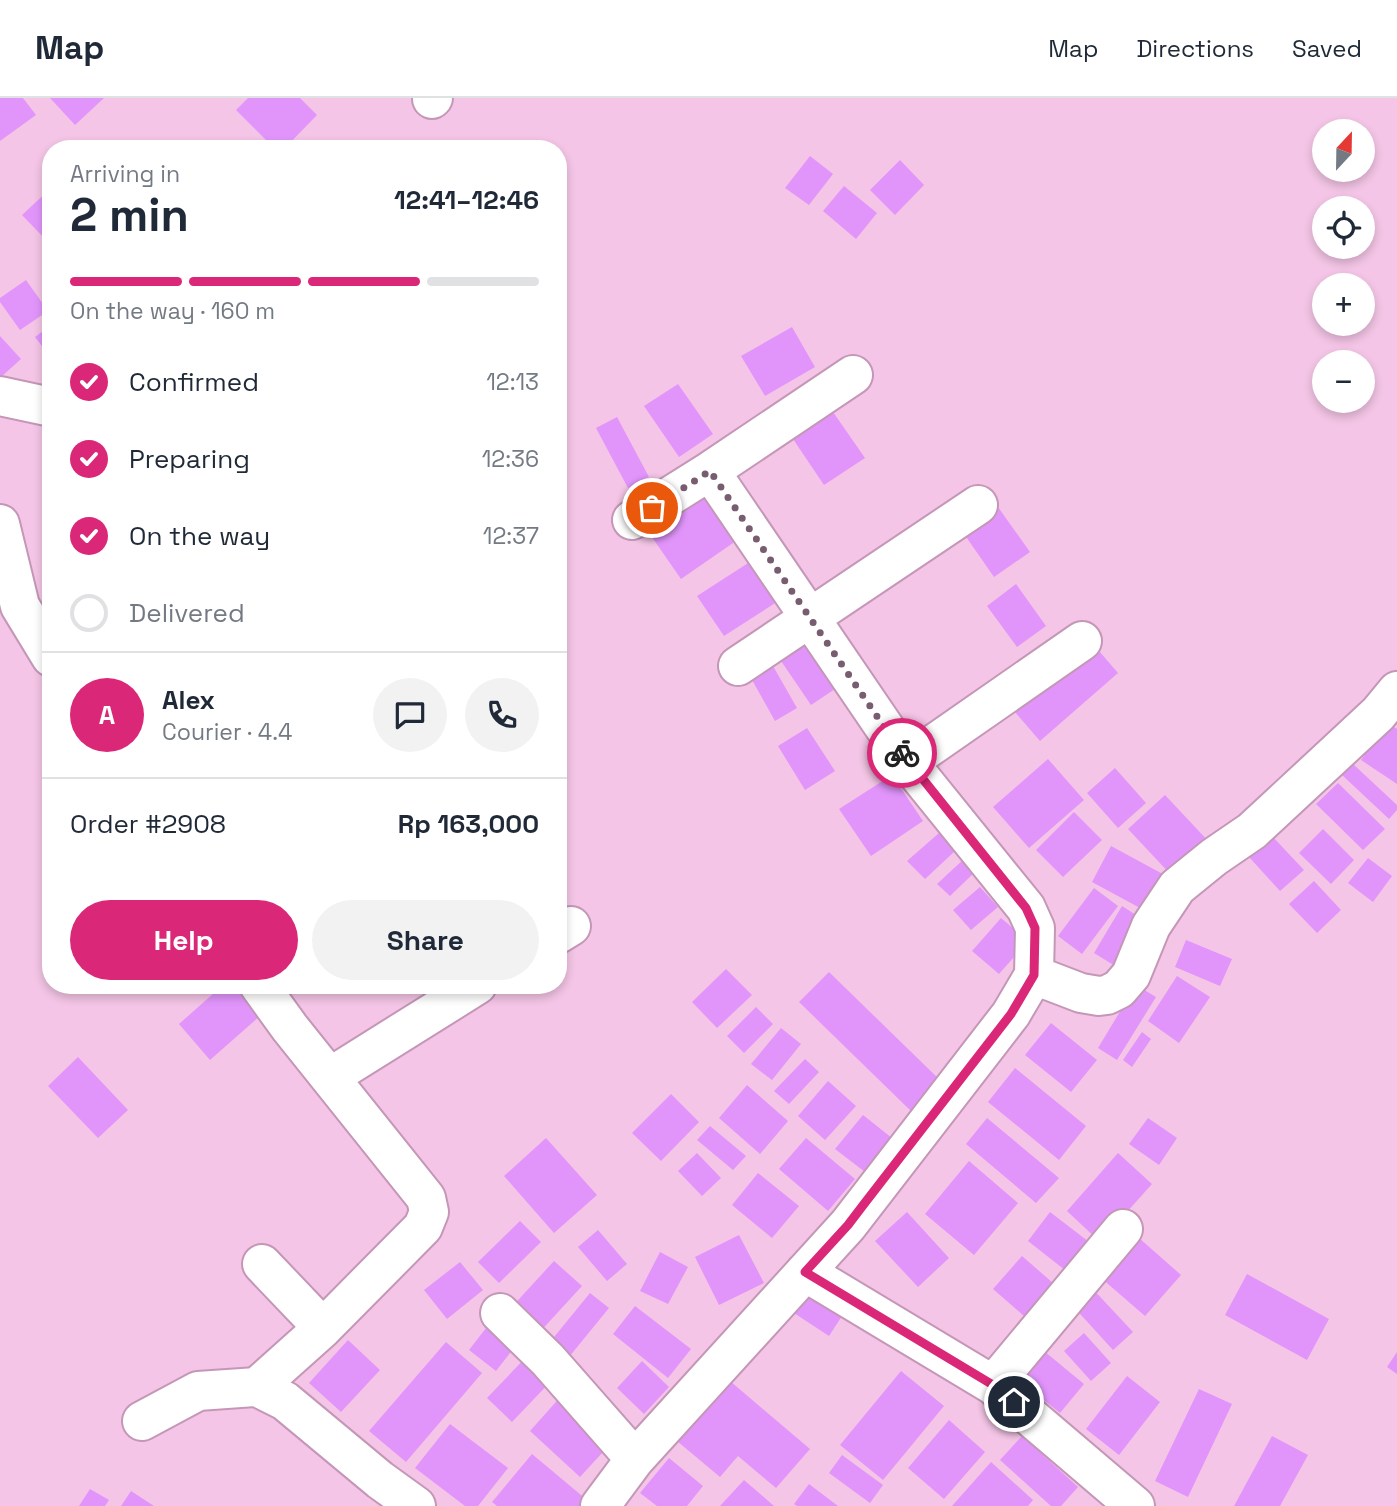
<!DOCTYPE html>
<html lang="en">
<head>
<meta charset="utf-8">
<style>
  :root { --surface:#fff; --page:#f2f2f3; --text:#1f2937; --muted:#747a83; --line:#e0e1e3; --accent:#db2777 }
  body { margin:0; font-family:"Space Grotesk",sans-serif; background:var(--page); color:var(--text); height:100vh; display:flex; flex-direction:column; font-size:26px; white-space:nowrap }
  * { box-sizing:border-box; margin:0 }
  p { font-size:23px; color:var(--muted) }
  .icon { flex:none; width:38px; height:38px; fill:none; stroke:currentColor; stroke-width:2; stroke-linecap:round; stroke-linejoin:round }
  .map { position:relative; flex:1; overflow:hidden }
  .side { position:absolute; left:42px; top:42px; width:525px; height:854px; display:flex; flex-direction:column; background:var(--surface); border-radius:28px; box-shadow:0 4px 10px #0003 }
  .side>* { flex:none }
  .needle { width:46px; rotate:22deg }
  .fabs { position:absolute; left:1312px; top:21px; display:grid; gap:14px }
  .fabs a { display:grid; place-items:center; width:63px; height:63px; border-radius:50%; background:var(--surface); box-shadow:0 4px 10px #0003; font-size:35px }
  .pin { position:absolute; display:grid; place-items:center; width:60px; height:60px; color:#fff; margin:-30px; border:4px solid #fff; border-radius:50%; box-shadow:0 2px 7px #0007 }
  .courier { position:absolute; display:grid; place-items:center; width:70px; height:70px; margin:-35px; border:5px solid #db2777; border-radius:50%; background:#fff; color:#222; box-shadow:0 2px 9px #0007 }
  .headline em { font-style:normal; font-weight:700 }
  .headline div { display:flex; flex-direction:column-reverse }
  .headline { display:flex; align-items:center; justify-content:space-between; height:119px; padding:0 28px }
  h1 { font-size:46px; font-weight:700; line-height:52px }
  .bar { display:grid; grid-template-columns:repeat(4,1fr); gap:10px 7px; align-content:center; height:84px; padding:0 28px }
  .bar i { height:9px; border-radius:5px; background:var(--line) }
  .bar .selected { background:var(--accent) }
  .bar p { grid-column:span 4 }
  .line { display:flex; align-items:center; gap:18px; padding:0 28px; border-top:2px solid var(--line) }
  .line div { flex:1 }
  .round { display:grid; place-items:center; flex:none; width:74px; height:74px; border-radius:37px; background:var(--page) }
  ol { padding:0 28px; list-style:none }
  li { display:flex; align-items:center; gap:21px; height:77px }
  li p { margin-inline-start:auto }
  li .icon { padding:7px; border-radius:50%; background:var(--accent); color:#fff; stroke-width:4 }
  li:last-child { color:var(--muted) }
  li i { width:38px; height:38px; border:4px solid var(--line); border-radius:50% }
  .primary-button { display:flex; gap:14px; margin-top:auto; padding:14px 28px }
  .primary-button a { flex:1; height:80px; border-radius:42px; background:var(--accent); color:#fff; font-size:28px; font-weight:700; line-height:80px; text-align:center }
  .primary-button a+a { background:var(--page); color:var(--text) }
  header { display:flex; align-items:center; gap:42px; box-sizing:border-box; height:98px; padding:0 35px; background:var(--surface); border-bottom:2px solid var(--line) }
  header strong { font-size:33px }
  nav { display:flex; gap:38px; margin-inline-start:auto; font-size:24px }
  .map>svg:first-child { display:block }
  .building { fill:#e195fb }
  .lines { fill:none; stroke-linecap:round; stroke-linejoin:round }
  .minor-casing { stroke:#c497b7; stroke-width:42 }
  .minor { stroke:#fff; stroke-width:38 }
  .done { stroke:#785c70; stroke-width:7; stroke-dasharray:0 12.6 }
  .route { stroke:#db2777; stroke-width:9 }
</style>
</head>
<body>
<header>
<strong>Map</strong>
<nav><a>Map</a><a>Directions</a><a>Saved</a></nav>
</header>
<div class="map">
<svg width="1397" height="1408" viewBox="0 0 1397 1408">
  <rect width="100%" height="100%" fill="#f4c5e6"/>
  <path class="building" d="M 0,0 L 23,0 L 36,17 L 0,43 Z
    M 50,0 L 104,0 L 75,27 Z
    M 248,0 L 300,0 L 317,17 L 284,51 L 275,51 L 236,12 Z
    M 810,58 L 833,76 L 809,107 L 785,90 Z
    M 900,62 L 924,87 L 895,117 L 870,92 Z
    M 844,88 L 877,115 L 856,141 L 823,113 Z
    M 51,90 L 51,141 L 48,144 L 22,117 Z
    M 26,182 L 48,213 L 20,232 L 0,204 L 0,200 Z
    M 51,227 L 51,260 L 35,239 Z
    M 792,229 L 815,269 L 765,298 L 741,258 Z
    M 0,238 L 21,261 L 0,280 Z
    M 678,286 L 713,336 L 679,359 L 644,308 Z
    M 833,314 L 865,360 L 824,387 L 793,341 Z
    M 617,319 L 649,379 L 628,390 L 596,330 Z
    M 711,387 L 746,436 L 681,481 L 647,432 Z
    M 998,409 L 1030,454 L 994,479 L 962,433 Z
    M 759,458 L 786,498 L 724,538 L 697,498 Z
    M 1016,486 L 1046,528 L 1017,549 L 987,508 Z
    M 811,538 L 844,585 L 811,607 L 779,560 Z
    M 1093,546 L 1118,575 L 1040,643 L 1015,614 Z
    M 769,561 L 797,610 L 775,623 L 747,573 Z
    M 1387,624 L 1397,631 L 1397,686 L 1361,662 Z
    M 807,630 L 835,673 L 805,692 L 778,648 Z
    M 1048,661 L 1084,702 L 1029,750 L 993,709 Z
    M 1353,666 L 1397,707 L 1397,712 L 1389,721 L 1342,677 Z
    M 1115,670 L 1146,705 L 1118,730 L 1087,695 Z
    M 892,677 L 923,723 L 871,758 L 839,711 Z
    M 1338,685 L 1385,731 L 1363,752 L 1316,706 Z
    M 1165,697 L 1210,745 L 1173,779 L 1128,731 Z
    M 1074,714 L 1102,742 L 1063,779 L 1036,752 Z
    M 1323,731 L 1354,762 L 1331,786 L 1299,755 Z
    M 939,735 L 955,753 L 925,781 L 907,763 Z
    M 1272,738 L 1304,772 L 1280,793 L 1249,759 Z
    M 1111,748 L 1172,781 L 1153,817 L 1092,784 Z
    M 965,760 L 977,772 L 950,798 L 937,786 Z
    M 1368,760 L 1392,778 L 1373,804 L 1348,785 Z
    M 1314,783 L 1341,812 L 1317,835 L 1289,806 Z
    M 980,789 L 998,809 L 971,832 L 953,812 Z
    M 1094,790 L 1118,808 L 1082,856 L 1058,838 Z
    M 1122,808 L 1147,824 L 1120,871 L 1094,855 Z
    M 1001,820 L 1028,843 L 999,876 L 972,853 Z
    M 1186,842 L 1232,861 L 1220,888 L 1175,869 Z
    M 726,871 L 752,897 L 717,930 L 692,904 Z
    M 829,874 L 943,985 L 913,1015 L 799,904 Z
    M 1177,878 L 1210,899 L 1179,945 L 1148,923 Z
    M 223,887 L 234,887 L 261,917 L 210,962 L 179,926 Z
    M 1136,887 L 1156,899 L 1117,962 L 1098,950 Z
    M 756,909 L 773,926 L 744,955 L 727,938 Z
    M 1051,925 L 1097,962 L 1071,994 L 1025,957 Z
    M 781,930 L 801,946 L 772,982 L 751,966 Z
    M 1142,934 L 1151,941 L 1132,969 L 1123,962 Z
    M 78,959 L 128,1012 L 98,1040 L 48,988 Z
    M 805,961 L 819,974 L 789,1006 L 774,993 Z
    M 1015,970 L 1086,1028 L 1059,1062 L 988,1004 Z
    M 828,983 L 856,1008 L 825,1042 L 798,1018 Z
    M 747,987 L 788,1023 L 760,1056 L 719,1020 Z
    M 671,996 L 699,1024 L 661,1063 L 632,1035 Z
    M 863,1017 L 892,1040 L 865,1074 L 835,1051 Z
    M 987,1020 L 1059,1080 L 1036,1105 L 966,1046 Z
    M 1148,1020 L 1177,1040 L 1159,1067 L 1129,1046 Z
    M 710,1028 L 746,1058 L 733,1072 L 697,1042 Z
    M 546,1040 L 597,1097 L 554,1135 L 504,1078 Z
    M 806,1040 L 855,1081 L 828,1113 L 779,1071 Z
    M 697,1055 L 721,1080 L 702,1098 L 678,1073 Z
    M 1118,1055 L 1152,1086 L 1100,1144 L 1067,1113 Z
    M 969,1063 L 1018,1105 L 974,1157 L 925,1116 Z
    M 758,1075 L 799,1108 L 772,1140 L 732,1107 Z
    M 907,1114 L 949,1160 L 918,1189 L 875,1143 Z
    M 1050,1114 L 1093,1147 L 1070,1176 L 1028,1143 Z
    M 520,1123 L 541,1144 L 499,1185 L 478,1164 Z
    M 598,1132 L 627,1166 L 607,1183 L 578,1149 Z
    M 1130,1132 L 1181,1177 L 1145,1218 L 1093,1173 Z
    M 739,1137 L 764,1185 L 719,1207 L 695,1159 Z
    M 660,1154 L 688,1169 L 668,1206 L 640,1193 Z
    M 1022,1158 L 1061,1192 L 1032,1225 L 993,1191 Z
    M 554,1163 L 582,1188 L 537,1237 L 509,1212 Z
    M 460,1164 L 483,1192 L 447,1221 L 424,1192 Z
    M 1247,1176 L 1329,1221 L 1307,1262 L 1225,1217 Z
    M 1090,1188 L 1133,1234 L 1113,1252 L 1071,1206 Z
    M 590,1195 L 609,1210 L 569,1259 L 550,1244 Z
    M 807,1195 L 842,1218 L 829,1238 L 794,1215 Z
    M 635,1208 L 691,1251 L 668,1280 L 613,1236 Z
    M 493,1221 L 520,1242 L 496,1273 L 469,1252 Z
    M 1084,1235 L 1111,1265 L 1091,1283 L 1064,1253 Z
    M 348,1242 L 380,1272 L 341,1314 L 309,1285 Z
    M 446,1244 L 482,1275 L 406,1364 L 369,1333 Z
    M 1044,1253 L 1084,1286 L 1060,1315 L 1019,1282 Z
    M 1397,1254 L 1397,1276 L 1387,1269 Z
    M 529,1256 L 554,1280 L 512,1324 L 487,1300 Z
    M 642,1263 L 669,1289 L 644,1316 L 617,1290 Z
    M 901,1273 L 944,1308 L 883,1382 L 840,1347 Z
    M 1127,1278 L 1160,1304 L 1119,1357 L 1086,1331 Z
    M 730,1283 L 810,1351 L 776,1390 L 738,1358 L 720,1379 L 677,1343 Z
    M 1199,1291 L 1232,1306 L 1188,1399 L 1155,1383 Z
    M 563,1296 L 614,1342 L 580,1379 L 530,1333 Z
    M 949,1322 L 985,1354 L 944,1401 L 908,1370 Z
    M 450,1326 L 508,1370 L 478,1408 L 465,1408 L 415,1370 Z
    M 1022,1338 L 1078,1389 L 1061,1408 L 1051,1408 L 1000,1362 Z
    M 1272,1338 L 1308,1357 L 1280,1408 L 1234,1408 Z
    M 532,1356 L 587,1402 L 583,1408 L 497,1408 L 492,1404 Z
    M 842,1357 L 883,1387 L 870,1405 L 829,1375 Z
    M 669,1360 L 703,1388 L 687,1408 L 657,1408 L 640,1395 Z
    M 991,1364 L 1033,1402 L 1028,1408 L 952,1408 Z
    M 744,1382 L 774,1408 L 720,1408 Z
    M 809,1386 L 838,1408 L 797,1408 L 794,1406 Z
    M 90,1391 L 109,1402 L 105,1408 L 79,1408 Z
    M 131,1393 L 154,1408 L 121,1408 Z"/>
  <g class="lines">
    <g class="minor-casing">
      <path id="minor" d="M 432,1 L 433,0
        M 0,298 L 51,309
        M 632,422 L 710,373 L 853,277
        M 0,426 L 20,508 L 51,559
        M 738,568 L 978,407
        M 908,664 L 1082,543
        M 558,836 L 571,828
        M 1034,877 L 1081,895 L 1099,898 L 1107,897 L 1119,891 L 1131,877 L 1151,828 L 1177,789 L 1214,759 L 1252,733 L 1378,616 L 1397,593
        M 330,979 L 477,887
        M 262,1166 L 323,1230
        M 805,1174 L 993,1287 L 1135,1408
        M 500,1215 L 548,1262 L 635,1361
        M 993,1287 L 1123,1131
        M 257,1289 L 285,1303 L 380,1382 L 416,1408
        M 142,1323 L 198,1293 L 257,1289 L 323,1230 L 423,1129 L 429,1114 L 426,1100 L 290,930 L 259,887
        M 600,1408 L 635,1361 L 848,1127 L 1011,916 L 1034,877 L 1035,830 L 1026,810 L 908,664 L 710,373"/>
    </g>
    <use href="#minor" class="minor"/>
  </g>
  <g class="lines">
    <path class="done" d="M 652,410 L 710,373 L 902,655"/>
    <path class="route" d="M 902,655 L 1026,810 L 1035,830 L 1034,877 L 1011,916 L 864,1106 L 848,1127 L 805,1174 L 993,1287 L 1014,1304"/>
  </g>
</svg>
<div class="fabs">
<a><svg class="needle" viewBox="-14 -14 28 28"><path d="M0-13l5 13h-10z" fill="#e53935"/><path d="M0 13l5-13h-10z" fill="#747a83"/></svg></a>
<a><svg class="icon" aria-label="locate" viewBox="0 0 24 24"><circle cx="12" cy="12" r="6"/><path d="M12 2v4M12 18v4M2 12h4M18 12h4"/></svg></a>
<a>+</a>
<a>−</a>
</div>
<div class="pin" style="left:652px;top:410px;background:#ea580c"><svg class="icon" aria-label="bag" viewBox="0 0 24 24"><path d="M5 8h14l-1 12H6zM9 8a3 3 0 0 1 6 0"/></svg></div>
<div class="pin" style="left:1014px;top:1304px;background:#1f2937"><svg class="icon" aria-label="home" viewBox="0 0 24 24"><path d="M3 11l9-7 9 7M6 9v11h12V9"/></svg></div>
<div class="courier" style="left:902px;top:655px"><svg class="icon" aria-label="bike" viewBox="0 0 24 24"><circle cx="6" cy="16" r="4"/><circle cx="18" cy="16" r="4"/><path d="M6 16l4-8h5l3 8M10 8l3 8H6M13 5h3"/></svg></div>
<section class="side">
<div class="headline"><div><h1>2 min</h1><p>Arriving in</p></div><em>12:41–12:46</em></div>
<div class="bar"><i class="selected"></i><i class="selected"></i><i class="selected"></i><i></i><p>On the way · 160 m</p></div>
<ol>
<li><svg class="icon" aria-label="check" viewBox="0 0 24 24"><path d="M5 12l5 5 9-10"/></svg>Confirmed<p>12:13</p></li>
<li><svg class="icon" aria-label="check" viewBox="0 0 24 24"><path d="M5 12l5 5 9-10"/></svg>Preparing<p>12:36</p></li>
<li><svg class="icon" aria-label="check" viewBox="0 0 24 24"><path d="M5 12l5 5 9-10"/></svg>On the way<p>12:37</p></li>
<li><i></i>Delivered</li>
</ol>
<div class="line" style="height:126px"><b class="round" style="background:var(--accent);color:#fff">A</b><div><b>Alex</b><p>Courier · 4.4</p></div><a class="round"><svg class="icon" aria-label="chat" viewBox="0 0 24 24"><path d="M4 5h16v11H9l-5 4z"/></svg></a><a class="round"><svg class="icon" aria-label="phone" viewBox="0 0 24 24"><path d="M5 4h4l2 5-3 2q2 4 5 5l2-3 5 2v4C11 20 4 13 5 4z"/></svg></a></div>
<div class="line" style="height:91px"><div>Order #2908</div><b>Rp 163,000</b></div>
<div class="primary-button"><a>Help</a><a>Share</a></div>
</section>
</div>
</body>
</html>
